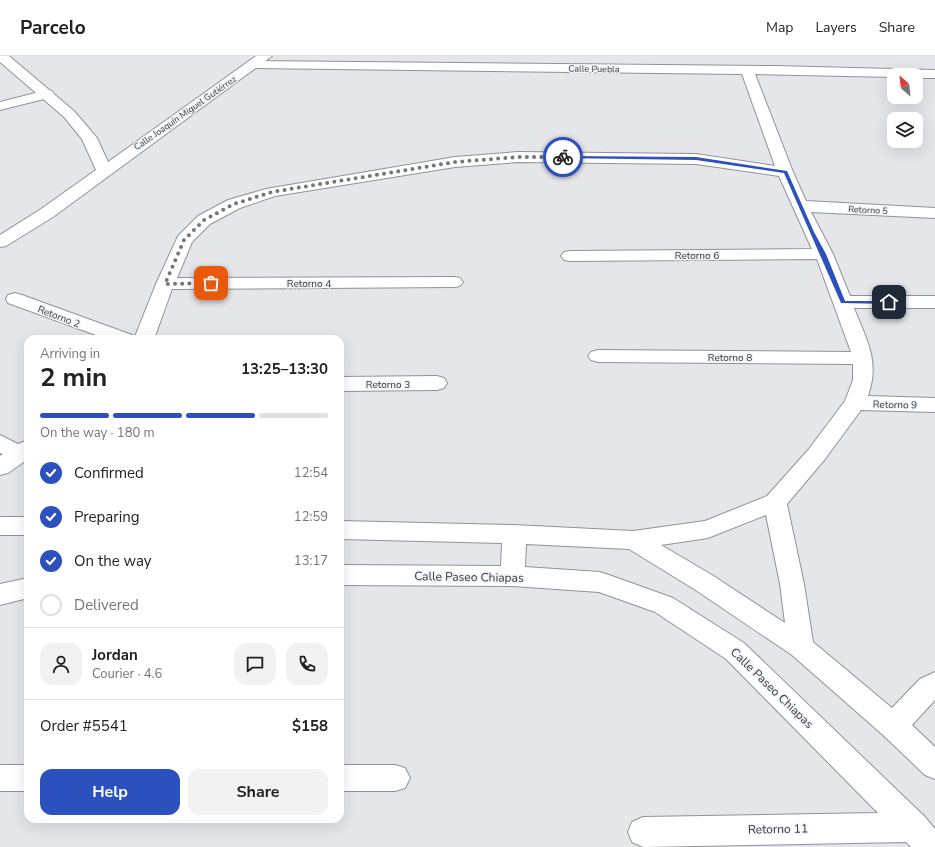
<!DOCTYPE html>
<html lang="en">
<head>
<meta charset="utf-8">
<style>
  :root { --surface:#fff; --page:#f2f2f2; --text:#202124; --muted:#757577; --line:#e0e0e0; --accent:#2d50bf }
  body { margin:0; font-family:"Nunito Sans",sans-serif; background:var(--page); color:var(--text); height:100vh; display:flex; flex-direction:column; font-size:15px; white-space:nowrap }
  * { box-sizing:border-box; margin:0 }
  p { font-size:13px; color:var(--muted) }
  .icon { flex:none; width:22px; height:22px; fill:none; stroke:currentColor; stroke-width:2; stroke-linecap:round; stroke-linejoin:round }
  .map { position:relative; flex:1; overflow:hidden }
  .details { position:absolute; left:24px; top:279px; width:320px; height:488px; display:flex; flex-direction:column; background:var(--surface); border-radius:12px; box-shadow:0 4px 16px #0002 }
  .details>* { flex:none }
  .needle { width:26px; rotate:332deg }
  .buttons { position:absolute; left:887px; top:12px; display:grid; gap:8px }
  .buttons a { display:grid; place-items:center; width:36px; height:36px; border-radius:8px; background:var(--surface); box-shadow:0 4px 16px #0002; font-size:20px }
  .pin { position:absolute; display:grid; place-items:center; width:34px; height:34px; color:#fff; margin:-17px; border-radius:8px; box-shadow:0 2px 6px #0006 }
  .courier { position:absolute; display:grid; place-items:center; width:40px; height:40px; margin:-20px; border:3px solid #2d50bf; border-radius:50%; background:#fff; color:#222; box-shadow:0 1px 5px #0007 }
  .overview em { font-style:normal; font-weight:700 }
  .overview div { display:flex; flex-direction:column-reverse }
  .overview { display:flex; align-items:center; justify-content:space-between; height:68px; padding:0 16px }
  h1 { font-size:26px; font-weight:700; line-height:30px }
  .bar { display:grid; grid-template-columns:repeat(4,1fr); gap:6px 4px; align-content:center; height:48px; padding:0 16px }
  .bar i { height:5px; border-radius:3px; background:var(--line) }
  .bar .current { background:var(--accent) }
  .bar p { grid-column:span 4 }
  .line { display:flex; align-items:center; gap:10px; padding:0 16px; border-top:1px solid var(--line) }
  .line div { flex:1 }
  .round { display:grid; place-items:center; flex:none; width:42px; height:42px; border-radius:12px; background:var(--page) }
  ol { padding:0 16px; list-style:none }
  li { display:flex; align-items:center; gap:12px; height:44px }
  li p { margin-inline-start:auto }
  li .icon { padding:4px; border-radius:50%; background:var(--accent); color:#fff; stroke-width:4 }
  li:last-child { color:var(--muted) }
  li i { width:22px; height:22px; border:2px solid var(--line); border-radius:50% }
  .action { display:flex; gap:8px; margin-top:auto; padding:8px 16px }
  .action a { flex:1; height:46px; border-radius:12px; background:var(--accent); color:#fff; font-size:16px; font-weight:700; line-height:46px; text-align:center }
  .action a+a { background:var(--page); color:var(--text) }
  header { display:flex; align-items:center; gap:24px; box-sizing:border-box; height:56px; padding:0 20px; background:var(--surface); border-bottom:1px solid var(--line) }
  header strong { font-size:19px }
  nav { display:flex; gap:22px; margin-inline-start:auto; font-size:14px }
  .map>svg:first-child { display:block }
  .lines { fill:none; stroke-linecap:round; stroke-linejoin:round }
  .street-casing { stroke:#919297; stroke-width:2 }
  .secondary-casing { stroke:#919297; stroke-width:2 }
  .street { fill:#fff; fill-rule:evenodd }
  .secondary { fill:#fff; fill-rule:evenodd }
  .route { fill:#2d50bf }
  .done { stroke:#757678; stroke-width:4; stroke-dasharray:0 7.2 }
  .labels { text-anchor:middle; stroke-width:3; stroke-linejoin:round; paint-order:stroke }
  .far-street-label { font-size:9px; fill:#38393b; stroke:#f2f3f8 }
  .street-label { font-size:10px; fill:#38393b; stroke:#f2f3f8 }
  .near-street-label { font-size:12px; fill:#38393b; stroke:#f2f3f8 }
</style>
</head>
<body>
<header>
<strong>Parcelo</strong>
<nav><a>Map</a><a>Layers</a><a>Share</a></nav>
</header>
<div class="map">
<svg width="935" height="791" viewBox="0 0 935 791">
  <rect width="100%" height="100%" fill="#e5e6ea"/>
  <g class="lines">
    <g class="street-casing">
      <path id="street" d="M 253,5 L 775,10 L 935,14 L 935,22 L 916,22 L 916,19 L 894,19 L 894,21 L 755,18 L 793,116 L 806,145 L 935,152 L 935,162 L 811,156 L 833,198 L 850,240 L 935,240 L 935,252 L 854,252 C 867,285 880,305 868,340 L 935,342 L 935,356 L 861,354 L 825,403 L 787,448 L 804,528 L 813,586 L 892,652 L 920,623 L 935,616 L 935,644 L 912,669 L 935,691 L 935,723 L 925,719 L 883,679 L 792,599 L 694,533 L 629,493 L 526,488 L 525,511 L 600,516 L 609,519 L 673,542 L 744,587 L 925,761 L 935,773 L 935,791 L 911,791 L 906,786 L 643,791 L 632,786 L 628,776 L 632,766 L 643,761 L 878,757 L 726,603 L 655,556 L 599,536 L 513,530 L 340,529 L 340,509 L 501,510 L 502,487 L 340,483 L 340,465 L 514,469 L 633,475 L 705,465 L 767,440 L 809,393 L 845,345 L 853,324 L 853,308 L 598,306 L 591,304 L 588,300 L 591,296 L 598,294 L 851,296 L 817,203 L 570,205 L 564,204 L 561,200 L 564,196 L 570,195 L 812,193 L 779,120 L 696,108 L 518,106 L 455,111 L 275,140 L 240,152 L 210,168 L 192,186 L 177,222 L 454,221 L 460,222 L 463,226 L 460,230 L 454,231 L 172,233 L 154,283 L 107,283 L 8,247 L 6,243 L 8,239 L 15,237 L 22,239 L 132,279 L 134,283 L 156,228 L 178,180 L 198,160 L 228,144 L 266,133 L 455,101 L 518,96 L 696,98 L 775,110 L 742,18 L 248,12 L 246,9 L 248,6 ZM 766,459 L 780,528 L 785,567 L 712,519 L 661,489 L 708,482 Z
        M 47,34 L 52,35 L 54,38 L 52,41 L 0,54 L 0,46 Z
        M 437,320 L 444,322 L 447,327 L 444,332 L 437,334 L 340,335 L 340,321 Z
        M 0,379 L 18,388 L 28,384 L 28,403 L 8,417 L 0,419 L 0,400 L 3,398 L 0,397 Z
        M 0,461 L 28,461 L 28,479 L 0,479 Z
        M 28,522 L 28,542 L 0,549 L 0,528 Z
        M 0,709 L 28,709 L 28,735 L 0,735 Z
        M 340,709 L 395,709 L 405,712 L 410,722 L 405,732 L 395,735 L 340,735 Z"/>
    </g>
    <g class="secondary-casing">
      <path id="secondary" d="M 0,0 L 9,0 L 74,55 L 97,82 L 108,106 L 256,0 L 272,0 L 53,161 L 6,190 L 0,191 L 0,179 L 41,153 L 96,114 L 82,83 L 64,61 L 0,6 Z"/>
    </g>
    <use href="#street" class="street"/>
    <use href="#secondary" class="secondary"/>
  </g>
  <path class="route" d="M 563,100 L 696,101 L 787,115 L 814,176 L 826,198 L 845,245 L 889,245 L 892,246 L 889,248 L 841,247 L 784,117 L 696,104 L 561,102 Z"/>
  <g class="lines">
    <path class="done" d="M 211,227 L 165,228 L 184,184 L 204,164 L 234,148 L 272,136 L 455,106 L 518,101 L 563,101"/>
  </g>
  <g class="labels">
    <g class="far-street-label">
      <text transform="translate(594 13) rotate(1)" y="3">Calle Puebla</text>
      <text transform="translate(185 57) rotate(-35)" y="3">Calle Joaquín Miguel Gutiérrez</text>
      <text transform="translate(868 154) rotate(3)" y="3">Retorno 5</text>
    </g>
    <g class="street-label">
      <text x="697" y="203">Retorno 6</text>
      <text x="309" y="231">Retorno 4</text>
      <text transform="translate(59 260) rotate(21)" y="4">Retorno 2</text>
      <text x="730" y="305">Retorno 8</text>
      <text x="388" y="332">Retorno 3</text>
      <text transform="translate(895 348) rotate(1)" y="4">Retorno 9</text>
    </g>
    <g class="near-street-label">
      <text transform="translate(469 521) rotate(1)" y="4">Calle Paseo Chiapas</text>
      <text transform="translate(772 632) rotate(44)" y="4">Calle Paseo Chiapas</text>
      <text transform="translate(778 773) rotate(-1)" y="4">Retorno 11</text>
    </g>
  </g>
</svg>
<div class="buttons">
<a><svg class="needle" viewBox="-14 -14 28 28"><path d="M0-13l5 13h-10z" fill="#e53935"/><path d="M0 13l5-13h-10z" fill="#757577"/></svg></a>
<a><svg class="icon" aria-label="layers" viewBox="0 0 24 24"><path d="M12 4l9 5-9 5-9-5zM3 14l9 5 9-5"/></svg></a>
</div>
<div class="pin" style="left:211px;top:227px;background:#ea580c"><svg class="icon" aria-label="bag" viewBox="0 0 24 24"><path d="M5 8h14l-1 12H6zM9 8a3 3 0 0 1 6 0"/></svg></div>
<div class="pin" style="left:889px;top:246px;background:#1f2937"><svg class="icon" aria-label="home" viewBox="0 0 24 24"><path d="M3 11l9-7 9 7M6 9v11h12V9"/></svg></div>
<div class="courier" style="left:563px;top:101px"><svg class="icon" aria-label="bike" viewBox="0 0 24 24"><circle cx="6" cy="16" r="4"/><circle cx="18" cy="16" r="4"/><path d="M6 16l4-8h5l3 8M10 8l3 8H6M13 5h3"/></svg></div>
<section class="details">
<div class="overview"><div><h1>2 min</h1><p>Arriving in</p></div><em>13:25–13:30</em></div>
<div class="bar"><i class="current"></i><i class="current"></i><i class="current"></i><i></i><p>On the way · 180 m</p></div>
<ol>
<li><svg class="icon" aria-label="check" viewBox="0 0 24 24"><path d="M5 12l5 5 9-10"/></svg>Confirmed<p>12:54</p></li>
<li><svg class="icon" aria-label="check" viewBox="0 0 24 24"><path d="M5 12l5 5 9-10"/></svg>Preparing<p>12:59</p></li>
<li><svg class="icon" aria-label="check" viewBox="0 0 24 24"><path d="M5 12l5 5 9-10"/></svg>On the way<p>13:17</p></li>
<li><i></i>Delivered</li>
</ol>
<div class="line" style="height:72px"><a class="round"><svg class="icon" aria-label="person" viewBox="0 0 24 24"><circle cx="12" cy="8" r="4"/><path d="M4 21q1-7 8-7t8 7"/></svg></a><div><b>Jordan</b><p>Courier · 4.6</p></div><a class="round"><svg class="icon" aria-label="chat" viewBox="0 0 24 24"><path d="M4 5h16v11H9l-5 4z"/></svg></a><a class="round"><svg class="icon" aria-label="phone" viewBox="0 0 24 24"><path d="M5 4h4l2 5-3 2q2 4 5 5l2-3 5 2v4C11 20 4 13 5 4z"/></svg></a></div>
<div class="line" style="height:52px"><div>Order #5541</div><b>$158</b></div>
<div class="action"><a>Help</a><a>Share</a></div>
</section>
</div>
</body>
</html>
